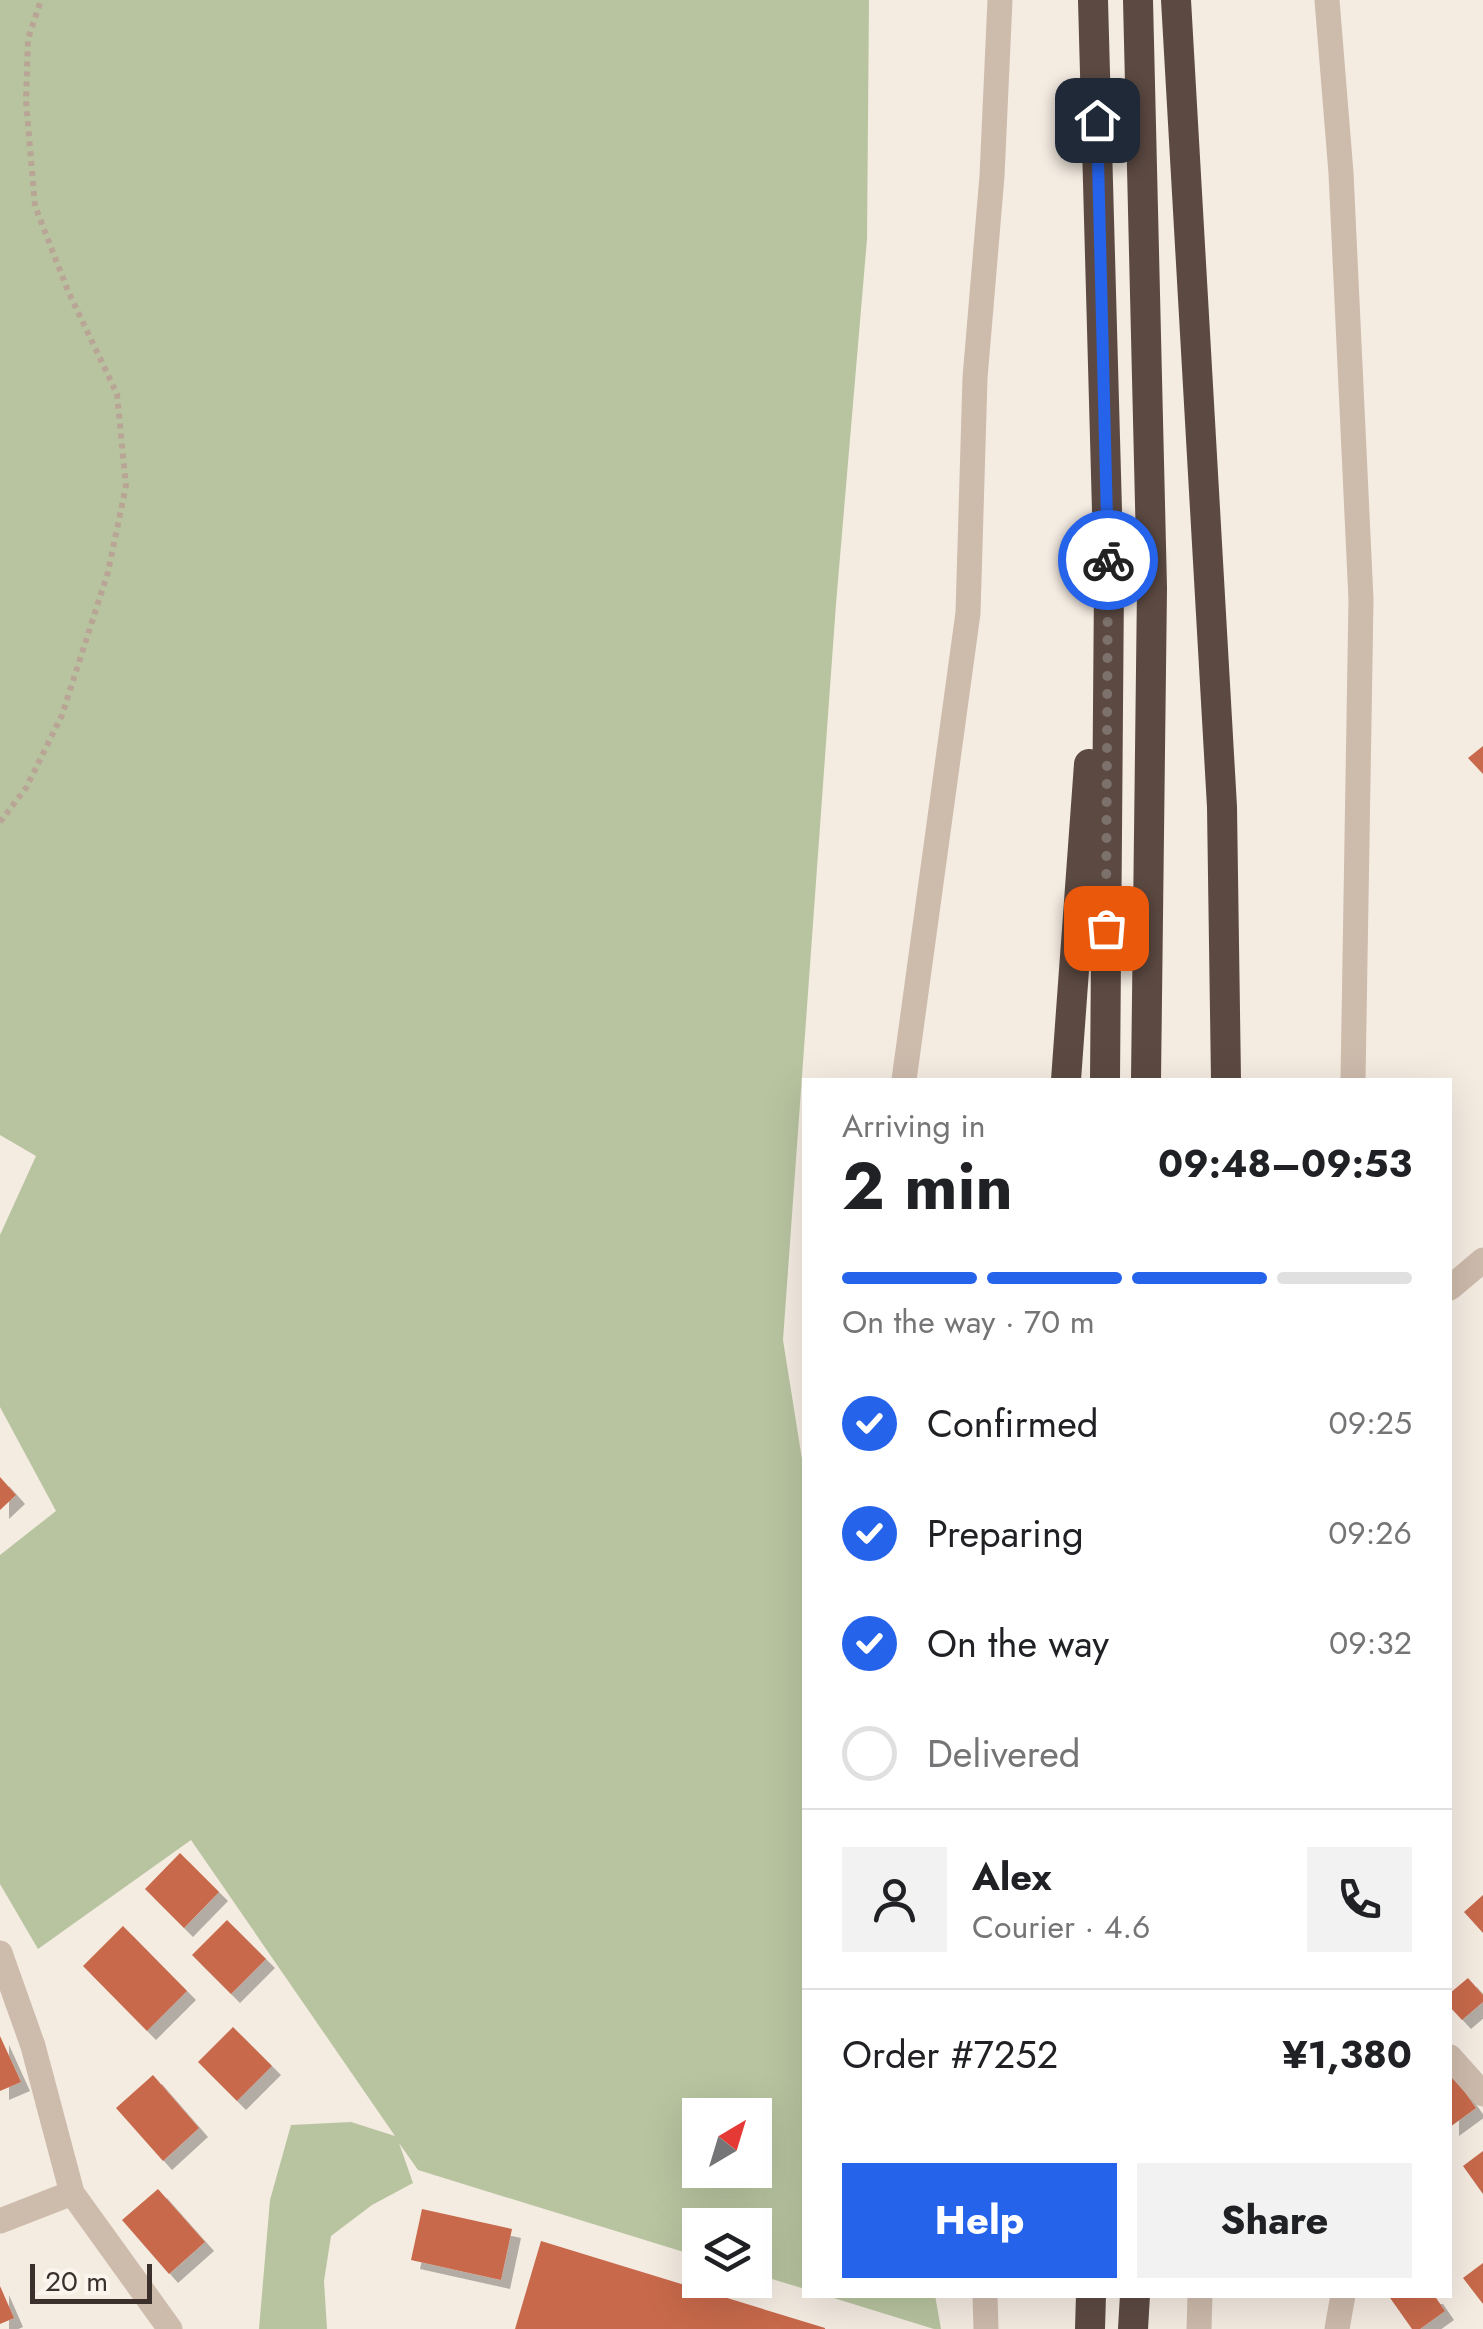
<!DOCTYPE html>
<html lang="en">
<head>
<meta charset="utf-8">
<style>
  :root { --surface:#fff; --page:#f2f2f2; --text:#202124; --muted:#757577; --line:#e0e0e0; --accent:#2563eb }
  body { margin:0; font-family:Jost,sans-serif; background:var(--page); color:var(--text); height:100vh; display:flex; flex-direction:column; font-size:38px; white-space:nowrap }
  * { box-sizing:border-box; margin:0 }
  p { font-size:32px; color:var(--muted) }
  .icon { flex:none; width:55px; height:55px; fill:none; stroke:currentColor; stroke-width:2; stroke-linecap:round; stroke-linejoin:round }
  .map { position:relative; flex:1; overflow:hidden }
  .drawer { position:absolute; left:802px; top:1078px; width:650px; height:1220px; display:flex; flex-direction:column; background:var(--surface); border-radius:0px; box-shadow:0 10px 40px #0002 }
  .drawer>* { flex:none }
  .needle { width:65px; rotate:38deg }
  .tools { position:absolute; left:682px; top:2098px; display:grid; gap:20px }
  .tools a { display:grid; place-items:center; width:90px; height:90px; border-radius:0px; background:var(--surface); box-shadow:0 10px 40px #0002; font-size:50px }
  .scale { position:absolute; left:30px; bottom:25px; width:122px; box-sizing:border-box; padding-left:10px; border:5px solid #3b302b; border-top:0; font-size:28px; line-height:35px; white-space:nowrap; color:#3b302b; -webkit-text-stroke:8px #fbf5ee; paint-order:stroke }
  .pin { position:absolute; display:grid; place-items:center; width:85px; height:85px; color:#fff; margin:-42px; border-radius:20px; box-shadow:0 5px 15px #0006 }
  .courier { position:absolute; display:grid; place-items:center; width:100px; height:100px; margin:-50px; border:8px solid #2563eb; border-radius:50%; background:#fff; color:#222; box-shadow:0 2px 12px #0007 }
  .headline em { font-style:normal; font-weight:700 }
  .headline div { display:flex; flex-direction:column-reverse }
  .headline { display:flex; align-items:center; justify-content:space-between; height:170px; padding:0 40px }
  h1 { font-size:65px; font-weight:700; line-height:75px }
  .bar { display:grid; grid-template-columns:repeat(4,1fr); gap:15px 10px; align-content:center; height:120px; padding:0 40px }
  .bar i { height:12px; border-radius:8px; background:var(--line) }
  .bar .current { background:var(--accent) }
  .bar p { grid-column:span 4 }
  .line { display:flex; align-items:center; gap:25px; padding:0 40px; border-top:2px solid var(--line) }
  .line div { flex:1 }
  .round { display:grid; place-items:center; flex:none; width:105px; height:105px; border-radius:0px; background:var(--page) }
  ol { padding:0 40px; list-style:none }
  li { display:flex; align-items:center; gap:30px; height:110px }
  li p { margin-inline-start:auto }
  li .icon { padding:10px; border-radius:50%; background:var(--accent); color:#fff; stroke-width:4 }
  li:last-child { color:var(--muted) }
  li i { width:55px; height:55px; border:5px solid var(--line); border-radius:50% }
  .primary-button { display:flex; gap:20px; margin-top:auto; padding:20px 40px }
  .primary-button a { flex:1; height:115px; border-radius:0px; background:var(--accent); color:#fff; font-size:40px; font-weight:700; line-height:115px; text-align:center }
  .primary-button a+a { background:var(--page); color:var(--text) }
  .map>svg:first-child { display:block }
  .green { fill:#b8c4a0; fill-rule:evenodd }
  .building { fill:#c8694b; filter:url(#shadow) }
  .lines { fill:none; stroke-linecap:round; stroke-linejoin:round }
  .path { stroke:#b9a596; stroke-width:6; stroke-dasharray:5 5; stroke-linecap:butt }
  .minor { stroke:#cdbbac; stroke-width:25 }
  .motorway { stroke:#5c4a42; stroke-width:30 }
  .done { stroke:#7c716b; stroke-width:10; stroke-dasharray:0 18 }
  .route { stroke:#2563eb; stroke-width:12 }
</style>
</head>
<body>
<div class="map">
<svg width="1483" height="2329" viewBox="0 0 1483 2329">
  <defs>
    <filter id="shadow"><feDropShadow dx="9" dy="9" stdDeviation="0" flood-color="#0004"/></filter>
  </defs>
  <rect width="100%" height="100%" fill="#f4ebe1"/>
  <path class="green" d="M 0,0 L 869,0 L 867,239 L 836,604 L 783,1340 L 805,1478 L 805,2289 L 755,2274 L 755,2225 L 700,2225 L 700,2257 L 418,2170 L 399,2143 L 413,2183 L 372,2205 L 331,2236 L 324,2281 L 327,2329 L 259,2329 L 270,2200 L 291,2125 L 351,2122 L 395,2136 L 191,1840 L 38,1949 L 0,1884 L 0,1555 L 56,1511 L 0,1407 L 0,1235 L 36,1156 L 0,1135 ZM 700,2115 L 755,2115 L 755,2170 L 700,2170 Z
    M 824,2295 L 935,2295 L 941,2329 L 934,2329 Z"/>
  <path class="building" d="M 1483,746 L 1483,774 L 1468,758 Z
    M 0,1477 L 16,1495 L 0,1510 Z
    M 180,1853 L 219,1892 L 184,1928 L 145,1889 Z
    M 1483,1895 L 1483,1933 L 1464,1912 Z
    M 227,1920 L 266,1959 L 231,1994 L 192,1955 Z
    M 123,1926 L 187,1991 L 147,2031 L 83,1966 Z
    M 1468,1978 L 1483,1995 L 1483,2002 L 1462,2020 L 1450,2007 L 1450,1993 Z
    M 233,2027 L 272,2066 L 237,2101 L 198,2062 Z
    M 0,2036 L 21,2082 L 0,2091 Z
    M 153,2075 L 199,2128 L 163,2161 L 116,2108 Z
    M 1454,2077 L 1476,2108 L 1450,2127 L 1450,2080 Z
    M 1483,2151 L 1483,2194 L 1463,2166 Z
    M 158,2189 L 205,2242 L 169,2274 L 122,2220 Z
    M 422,2209 L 512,2229 L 501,2280 L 411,2260 Z
    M 541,2241 L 825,2328 L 825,2329 L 515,2329 Z
    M 1483,2263 L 1483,2304 L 1463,2278 Z
    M 0,2286 L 14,2318 L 0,2324 Z
    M 1388,2295 L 1434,2295 L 1445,2311 L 1420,2329 L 1412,2329 Z"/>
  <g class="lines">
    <path class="path" d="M 0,822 L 26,788 L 62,715 L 108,572 L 126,486 L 117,394 L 68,291 L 35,206 L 26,101 L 28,39 L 41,0"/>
    <path class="minor" d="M 1327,0 L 1341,173 L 1361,600 L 1353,1080
      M 904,1080 L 968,613 L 975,378 L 992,176 L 1000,0
      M 1450,1288 L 1483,1260
      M 0,1953 L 33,2046 L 72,2193 L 170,2329
      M 1450,2057 L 1483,2094
      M 0,2221 L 72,2193
      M 985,2295 L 986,2329
      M 1199,2329 L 1200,2295
      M 1337,2329 L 1343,2295"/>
    <path class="motorway" d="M 1093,0 L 1109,584 L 1105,1080
      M 1138,0 L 1152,588 L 1146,1080
      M 1176,0 L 1222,807 L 1226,1080
      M 1066,1080 L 1089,764
      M 1090,2329 L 1091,2295
      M 1133,2329 L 1135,2295"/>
  </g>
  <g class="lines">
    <path class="done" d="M 1106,928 L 1108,560"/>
    <path class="route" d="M 1097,120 L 1108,560"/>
  </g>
</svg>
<div class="tools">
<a><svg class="needle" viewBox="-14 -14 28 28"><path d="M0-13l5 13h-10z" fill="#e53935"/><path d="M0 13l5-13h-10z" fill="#757577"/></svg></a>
<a><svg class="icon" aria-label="layers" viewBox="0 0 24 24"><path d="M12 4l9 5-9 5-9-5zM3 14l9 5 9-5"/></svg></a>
</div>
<div class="scale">20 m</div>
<div class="pin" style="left:1106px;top:928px;background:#ea580c"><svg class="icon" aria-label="bag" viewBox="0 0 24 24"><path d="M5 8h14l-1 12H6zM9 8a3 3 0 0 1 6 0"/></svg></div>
<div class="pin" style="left:1097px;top:120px;background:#1f2937"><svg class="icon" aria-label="home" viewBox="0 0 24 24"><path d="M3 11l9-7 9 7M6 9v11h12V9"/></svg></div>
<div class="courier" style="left:1108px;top:560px"><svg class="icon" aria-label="bike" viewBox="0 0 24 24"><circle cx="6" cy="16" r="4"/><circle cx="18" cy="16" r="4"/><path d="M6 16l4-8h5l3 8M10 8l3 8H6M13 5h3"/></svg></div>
<section class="drawer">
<div class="headline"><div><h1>2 min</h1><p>Arriving in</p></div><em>09:48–09:53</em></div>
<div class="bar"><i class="current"></i><i class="current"></i><i class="current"></i><i></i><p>On the way · 70 m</p></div>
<ol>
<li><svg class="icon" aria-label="check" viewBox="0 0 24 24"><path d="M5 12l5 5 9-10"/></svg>Confirmed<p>09:25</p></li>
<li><svg class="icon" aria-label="check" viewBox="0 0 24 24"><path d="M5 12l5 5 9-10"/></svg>Preparing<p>09:26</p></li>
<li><svg class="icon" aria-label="check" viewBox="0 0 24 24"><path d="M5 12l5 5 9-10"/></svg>On the way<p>09:32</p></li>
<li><i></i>Delivered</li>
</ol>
<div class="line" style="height:180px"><a class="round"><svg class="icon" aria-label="person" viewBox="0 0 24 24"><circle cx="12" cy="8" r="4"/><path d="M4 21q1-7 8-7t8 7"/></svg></a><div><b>Alex</b><p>Courier · 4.6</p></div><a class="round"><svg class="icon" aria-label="phone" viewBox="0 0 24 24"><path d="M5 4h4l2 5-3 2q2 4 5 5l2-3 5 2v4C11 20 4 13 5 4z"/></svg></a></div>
<div class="line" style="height:130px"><div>Order #7252</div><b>¥1,380</b></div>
<div class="primary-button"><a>Help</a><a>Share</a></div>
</section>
</div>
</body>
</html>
